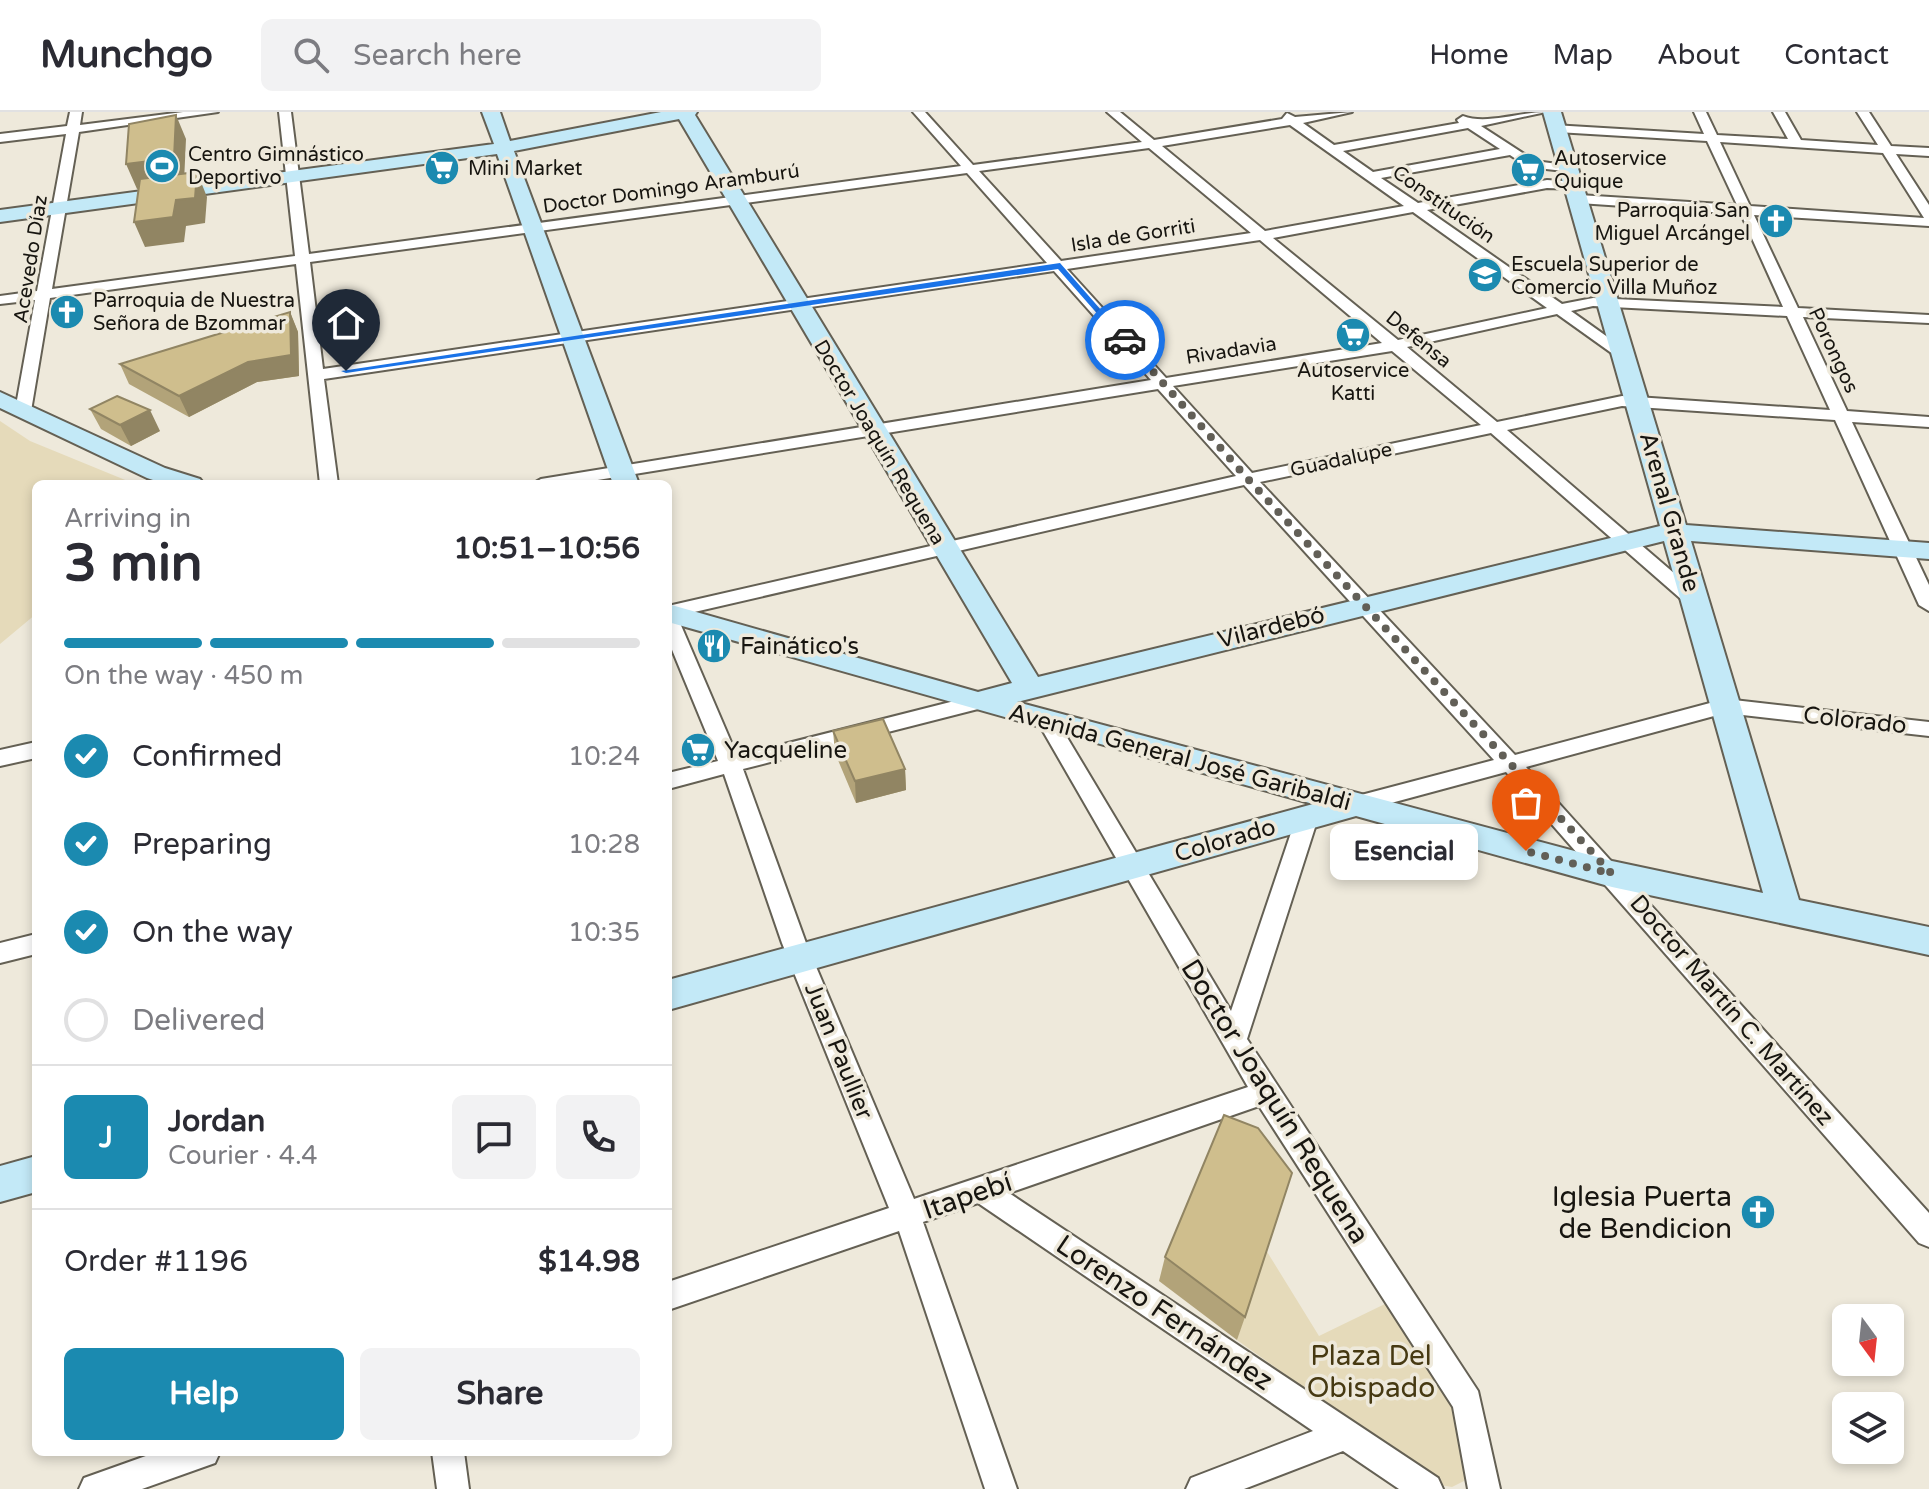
<!DOCTYPE html>
<html lang="en">
<head>
<meta charset="utf-8">
<style>
  :root { --surface:#fff; --page:#f2f2f3; --text:#2b2b33; --muted:#7c7c81; --line:#e1e1e2; --accent:#1b8ab0 }
  body { margin:0; font-family:"Varela Round",sans-serif; background:var(--page); color:var(--text); height:100vh; display:flex; flex-direction:column; font-size:30px; white-space:nowrap }
  * { box-sizing:border-box; margin:0 }
  p { font-size:26px; color:var(--muted) }
  .icon { flex:none; width:44px; height:44px; fill:none; stroke:currentColor; stroke-width:2; stroke-linecap:round; stroke-linejoin:round }
  .map { position:relative; flex:1; overflow:hidden }
  .panel { position:absolute; left:32px; top:368px; width:640px; height:976px; display:flex; flex-direction:column; background:var(--surface); border-radius:12px; box-shadow:0 4px 12px #0003 }
  .panel>* { flex:none }
  .needle { width:52px; rotate:165deg }
  .tools { position:absolute; left:1832px; top:1192px; display:grid; gap:16px }
  .tools a { display:grid; place-items:center; width:72px; height:72px; border-radius:12px; background:var(--surface); box-shadow:0 4px 12px #0003; font-size:40px }
  .pin { position:absolute; display:grid; place-items:center; width:68px; height:68px; color:#fff; margin:-82px -34px; border-radius:50% 50% 50% 0; rotate:-45deg; box-shadow:0 0 8px #0007 }
  .pin .icon { rotate:45deg }
  .courier { position:absolute; display:grid; place-items:center; width:80px; height:80px; margin:-40px; border:6px solid #1a73e8; border-radius:50%; background:#fff; color:#222; box-shadow:0 2px 10px #0007 }
  .bubble { position:absolute; height:56px; border-radius:12px; background:var(--surface); box-shadow:0 4px 12px #0003; font-size:26px; font-weight:700; line-height:56px; text-align:center }
  .headline em { font-style:normal; font-weight:700 }
  .headline div { display:flex; flex-direction:column-reverse }
  .headline { display:flex; align-items:center; justify-content:space-between; height:136px; padding:0 32px }
  h1 { font-size:52px; font-weight:700; line-height:60px }
  .bar { display:grid; grid-template-columns:repeat(4,1fr); gap:12px 8px; align-content:center; height:96px; padding:0 32px }
  .bar i { height:10px; border-radius:6px; background:var(--line) }
  .bar .current { background:var(--accent) }
  .bar p { grid-column:span 4 }
  .line { display:flex; align-items:center; gap:20px; padding:0 32px; border-top:2px solid var(--line) }
  .line div { flex:1 }
  .round { display:grid; place-items:center; flex:none; width:84px; height:84px; border-radius:12px; background:var(--page) }
  ol { padding:0 32px; list-style:none }
  li { display:flex; align-items:center; gap:24px; height:88px }
  li p { margin-inline-start:auto }
  li .icon { padding:8px; border-radius:50%; background:var(--accent); color:#fff; stroke-width:4 }
  li:last-child { color:var(--muted) }
  li i { width:44px; height:44px; border:4px solid var(--line); border-radius:50% }
  .button { display:flex; gap:16px; margin-top:auto; padding:16px 32px }
  .button a { flex:1; height:92px; border-radius:12px; background:var(--accent); color:#fff; font-size:32px; font-weight:700; line-height:92px; text-align:center }
  .button a+a { background:var(--page); color:var(--text) }
  header { display:flex; align-items:center; gap:48px; box-sizing:border-box; height:112px; padding:0 40px; background:var(--surface); border-bottom:2px solid var(--line) }
  header strong { font-size:38px }
  nav { display:flex; gap:44px; margin-inline-start:auto; font-size:28px }
  .search { width:560px; height:72px; background:var(--page); display:flex; align-items:center; gap:20px; box-sizing:border-box; padding:0 28px; border-radius:12px; color:var(--muted); font-size:30px }
  .map>svg:first-child { display:block }
  .green { fill:#e5daba }
  .lines { fill:none; stroke-linecap:round; stroke-linejoin:round }
  .street-casing { stroke:#646054; stroke-width:4 }
  .secondary-casing { stroke:#646054; stroke-width:4 }
  .street { fill:#fff; fill-rule:evenodd }
  .secondary { fill:#c3e9f7; fill-rule:evenodd }
  .wall { fill:#b2a379 }
  .shaded-wall { fill:#918563 }
  .building { fill:#cfbe8d; stroke:#918563; stroke-width:2 }
  .route { fill:#1a73e8 }
  .done { stroke:#625f57; stroke-width:8; stroke-dasharray:0 14.4 }
  .labels { text-anchor:middle; stroke-width:7; stroke-linejoin:round; paint-order:stroke }
  .far-poi-label { font-size:20px; fill:#171510; stroke:#eee9db; text-anchor:start }
  .far-street-label { font-size:20px; fill:#171510; stroke:#eee9db }
  .street-label { font-size:24px; fill:#171510; stroke:#eee9db }
  .poi-label { font-size:24px; fill:#171510; stroke:#eee9db; text-anchor:start }
  .near-street-label { font-size:28px; fill:#171510; stroke:#eee9db }
  .near-poi-label { font-size:28px; fill:#171510; stroke:#eee9db; text-anchor:end }
  .near-park-label { font-size:28px; fill:#463912; stroke:#eee9db }
</style>
</head>
<body>
<header>
<strong>Munchgo</strong>
<div class="search"><svg class="icon" aria-label="search" viewBox="0 0 24 24"><circle cx="10" cy="10" r="6"/><path d="M15 15l6 6"/></svg>Search here</div>
<nav><a>Home</a><a>Map</a><a>About</a><a>Contact</a></nav>
</header>
<div class="map">
<svg width="1929" height="1377" viewBox="0 0 1929 1377">
  <rect width="100%" height="100%" fill="#eee9db"/>
  <path class="green" d="M 0,309 L 30,329 L 135,372 L 36,372 L 36,502 L 0,532 Z
    M 1266,1138 L 1319,1224 L 1389,1190 L 1452,1287 L 1466,1363 L 1464,1369 L 1452,1375 L 1440,1373 L 1237,1228 Z"/>
  <g class="lines">
    <g class="street-casing">
      <path id="street" d="M 70,0 L 82,0 L 80,13 L 183,0 L 218,0 L 79,20 L 52,177 L 295,144 L 279,0 L 291,0 L 309,142 L 961,54 L 913,0 L 925,0 L 973,53 L 1142,30 L 1107,0 L 1120,0 L 1154,28 L 1282,7 L 1287,1 L 1295,5 L 1352,0 L 1303,11 L 1334,33 L 1459,11 L 1457,8 L 1463,4 C 1486,13 1520,0 1546,0 L 1481,14 L 1535,49 L 1573,54 L 1573,60 L 1528,55 L 1510,43 L 1381,66 L 1418,91 L 1547,68 L 1578,70 L 1579,73 L 1573,77 L 1547,76 L 1427,98 L 1562,192 L 1593,186 L 1783,195 L 1741,102 L 1579,91 L 1572,87 L 1579,83 L 1737,93 L 1707,29 L 1557,20 L 1553,19 L 1553,13 L 1704,22 L 1694,0 L 1706,0 L 1717,23 L 1788,27 L 1773,0 L 1785,0 L 1801,28 L 1878,33 L 1857,0 L 1869,0 L 1891,34 L 1929,36 L 1929,44 L 1896,42 L 1929,93 L 1929,114 L 1754,103 L 1798,196 L 1929,203 L 1929,211 L 1803,205 L 1847,299 L 1929,305 L 1929,315 L 1852,310 L 1929,473 L 1929,499 L 1919,493 L 1835,308 L 1622,294 L 1507,318 L 1703,486 L 1706,490 L 1703,494 L 1689,494 L 1491,321 L 1260,370 L 1515,643 L 1725,587 L 1929,610 L 1929,624 L 1725,601 L 1526,655 L 1929,1101 L 1929,1135 L 1919,1131 L 1506,660 L 1354,701 L 1346,699 L 1343,693 L 1346,687 L 1494,648 L 1244,373 L 677,504 L 737,644 L 978,583 L 988,590 L 978,597 L 743,657 L 806,831 L 914,1087 L 1248,975 L 1036,607 L 1039,602 L 1053,602 L 1231,899 L 1296,706 L 1307,698 L 1315,700 L 1318,706 L 1247,927 L 1478,1279 L 1500,1377 L 1468,1377 L 1453,1295 L 1259,994 L 1009,1081 L 1438,1366 L 1443,1377 L 1399,1377 L 1343,1339 L 1244,1377 L 1186,1377 L 1191,1366 L 1313,1319 L 978,1091 L 923,1110 L 1017,1377 L 985,1377 L 899,1119 L 668,1198 L 668,1170 L 889,1096 L 782,831 L 724,662 L 668,677 L 668,661 L 718,649 L 668,528 L 668,494 L 1236,364 L 1158,277 L 573,372 L 532,372 L 541,367 L 1151,268 L 1054,159 L 324,267 L 338,372 L 320,372 L 296,152 L 50,186 L 31,299 L 29,302 L 17,302 L 15,299 L 35,188 L 0,192 L 0,184 L 37,179 L 66,22 L 0,30 L 0,22 L 67,14 ZM 1290,13 L 1404,94 L 1265,119 L 1162,34 ZM 1468,16 L 1500,37 L 1373,60 L 1343,39 ZM 1720,30 L 1883,41 L 1924,106 L 1750,94 ZM 1149,36 L 1251,121 L 1061,149 L 979,59 ZM 967,61 L 1047,151 L 323,257 L 310,150 ZM 1413,100 L 1547,196 L 1398,228 L 1273,126 ZM 1260,128 L 1382,231 L 1166,266 L 1067,157 ZM 1593,194 L 1787,204 L 1830,298 L 1622,284 L 1497,310 L 1407,235 L 1557,202 L 1620,247 L 1630,247 L 1630,241 L 1571,199 ZM 1392,239 L 1481,313 L 1252,361 L 1173,274 Z
        M 36,630 L 36,646 L 0,654 L 0,638 Z
        M 36,822 L 36,842 L 0,851 L 0,831 Z
        M 157,1340 L 220,1340 L 215,1351 L 142,1377 L 79,1377 L 84,1366 Z
        M 432,1340 L 464,1340 L 469,1377 L 437,1377 Z"/>
    </g>
    <g class="secondary-casing">
      <path id="secondary" d="M 482,0 L 500,0 L 510,29 L 661,0 L 697,0 L 695,3 L 1038,565 L 1660,414 L 1543,0 L 1561,0 L 1686,413 L 1929,431 L 1929,447 L 1691,429 L 1799,788 L 1929,815 L 1929,843 L 1612,775 L 1356,704 L 668,898 L 668,868 L 1313,692 L 668,510 L 668,492 L 978,580 L 1012,571 L 679,7 L 514,39 L 639,372 L 613,372 L 497,42 L 0,110 L 0,98 L 494,32 ZM 1664,429 L 1763,781 L 1612,749 L 1017,590 Z
        M 0,280 L 165,356 L 200,367 L 204,372 L 165,372 L 147,366 L 0,296 Z
        M 36,1044 L 36,1080 L 0,1090 L 0,1054 Z"/>
    </g>
    <use href="#street" class="street"/>
    <use href="#secondary" class="secondary"/>
  </g>
  <path class="wall" d="M 290,200 L 298,220 L 299,264 L 257,270 L 189,305 L 129,272 L 120,252 Z
    M 90,297 L 160,319 L 131,334 L 101,317 Z
    M 833,619 L 905,657 L 906,678 L 856,691 L 835,641 Z
    M 1165,1145 L 1245,1205 L 1237,1228 L 1159,1169 Z"/>
  <path class="shaded-wall" d="M 176,3 L 186,27 L 184,70 L 137,77 L 126,52 Z
    M 197,60 L 207,85 L 205,111 L 186,114 L 184,130 L 145,135 L 134,110 L 176,88 Z
    M 290,200 L 298,220 L 299,264 L 257,270 L 189,305 L 179,284 Z
    M 150,298 L 160,319 L 131,334 L 120,313 Z
    M 905,657 L 906,678 L 856,691 L 855,669 Z"/>
  <path class="building" d="M 176,3 L 174,46 L 126,52 L 129,12 Z
    M 197,60 L 195,86 L 176,88 L 173,105 L 134,110 L 140,67 Z
    M 290,200 L 291,243 L 248,250 L 179,284 L 120,252 Z
    M 117,284 L 150,298 L 120,313 L 90,297 Z
    M 883,607 L 905,657 L 855,669 L 833,619 Z
    M 1224,1003 L 1258,1016 L 1292,1061 L 1245,1205 L 1165,1145 Z"/>
  <path class="route" d="M 1060,151 L 1129,230 L 1122,230 L 1058,157 L 346,261 L 341,259 Z"/>
  <g class="lines">
    <path class="done" d="M 1125,228 L 1248,367 L 1612,762 L 1526,739"/>
  </g>
  <defs>
    <g id="stadium-disc" transform="scale(1.8)"><circle r="9.5" fill="#1b8ab0" stroke="#eee9db"/><path d="M0-5a6.5 5 0 1 0 0 10a6.5 5 0 1 0 0-10ZM-3.5-1.8h7v3.6h-7Z" fill="#fff"/></g>
    <g id="supermarket-disc" transform="scale(1.8)"><circle r="9.5" fill="#1b8ab0" stroke="#eee9db"/><path d="M-6-5.5h2.5l.6 2H6L4.5 2H-2.5L-4.4-4H-6ZM-1.5 3.2a1.3 1.3 0 1 0 .1 0ZM3 3.2a1.3 1.3 0 1 0 .1 0Z" fill="#fff"/></g>
    <g id="church-disc" transform="scale(1.8)"><circle r="9.5" fill="#1b8ab0" stroke="#eee9db"/><path d="M-1.2-6h2.4v3.5h3.3v2.4h-3.3V6h-2.4V-.1h-3.3v-2.4h3.3Z" fill="#fff"/></g>
    <g id="school-disc" transform="scale(1.8)"><circle r="9.5" fill="#1b8ab0" stroke="#eee9db"/><path d="M0-5L7-2L0 1L-7-2ZM-4 1L0 2.5L4 1V4Q0 6-4 4Z" fill="#fff"/></g>
    <g id="restaurant-disc" transform="scale(1.8)"><circle r="9.5" fill="#1b8ab0" stroke="#eee9db"/><path d="M-5-6h1v4h1v-4h1v4h1v-4h1v5L-1.5 .5V6h-2V.5L-5-1ZM5-6V6H3V1.5H1.5Q1.5-4 5-6Z" fill="#fff"/></g>
  </defs>
  <g fill-rule="evenodd">
    <use href="#stadium-disc" x="162" y="54"/>
    <use href="#supermarket-disc" x="442" y="56"/>
    <use href="#supermarket-disc" x="1528" y="58"/>
    <use href="#church-disc" x="1776" y="109"/>
    <use href="#school-disc" x="1485" y="163"/>
    <use href="#church-disc" x="67" y="200"/>
    <use href="#supermarket-disc" x="1353" y="223"/>
    <use href="#restaurant-disc" x="714" y="534"/>
    <use href="#supermarket-disc" x="698" y="638"/>
    <use href="#church-disc" x="1758" y="1100"/>
  </g>
  <g class="labels">
    <g class="far-poi-label">
      <text x="188" y="49">Centro Gimnástico<tspan x="188" dy="23">Deportivo</tspan></text>
      <text x="1554" y="53">Autoservice<tspan x="1554" dy="23">Quique</tspan></text>
      <text x="468" y="63">Mini Market</text>
      <text x="1750" y="105" text-anchor="end">Parroquia San<tspan x="1750" dy="23">Miguel Arcángel</tspan></text>
      <text x="1511" y="159">Escuela Superior de<tspan x="1511" dy="23">Comercio Villa Muñoz</tspan></text>
      <text x="93" y="195">Parroquia de Nuestra<tspan x="93" dy="23">Señora de Bzommar</tspan></text>
      <text x="1353" y="265" text-anchor="middle">Autoservice<tspan x="1353" dy="23">Katti</tspan></text>
    </g>
    <g class="far-street-label">
      <text transform="translate(671 76) rotate(-8)" y="7">Doctor Domingo Aramburú</text>
      <text transform="translate(1444 92) rotate(35)" y="7">Constitución</text>
      <text transform="translate(1133 123) rotate(-9)" y="7">Isla de Gorriti</text>
      <text transform="translate(30 147) rotate(-81)" y="7">Acevedo Díaz</text>
      <text transform="translate(1419 227) rotate(39)" y="7">Defensa</text>
      <text transform="translate(1231 238) rotate(-9)" y="7">Rivadavia</text>
      <text transform="translate(1834 238) rotate(65)" y="7">Porongos</text>
      <text transform="translate(880 330) rotate(59)" y="7">Doctor Joaquín Requena</text>
      <text transform="translate(1341 347) rotate(-12)" y="7">Guadalupe</text>
    </g>
    <g class="street-label">
      <text transform="translate(1670 400) rotate(74)" y="8">Arenal Grande</text>
      <text transform="translate(1271 515) rotate(-14)" y="8">Vilardebó</text>
      <text transform="translate(1855 608) rotate(6)" y="8">Colorado</text>
      <text transform="translate(1180 645) rotate(15)" y="8">Avenida General José Garibaldi</text>
      <text transform="translate(1225 728) rotate(-16)" y="8">Colorado</text>
      <text transform="translate(1732 898) rotate(49)" y="8">Doctor Martín C. Martínez</text>
      <text transform="translate(839 939) rotate(68)" y="8">Juan Paullier</text>
    </g>
    <g class="poi-label">
      <text x="740" y="542">Fainático's</text>
      <text x="724" y="646">Yacqueline</text>
    </g>
    <g class="near-street-label">
      <text transform="translate(1276 989) rotate(58)" y="10">Doctor Joaquín Requena</text>
      <text transform="translate(967 1083) rotate(-19)" y="10">Itapebí</text>
      <text transform="translate(1165 1200) rotate(34)" y="10">Lorenzo Fernández</text>
    </g>
    <g class="near-poi-label">
      <text x="1732" y="1094">Iglesia Puerta<tspan x="1732" dy="32">de Bendicion</tspan></text>
    </g>
    <g class="near-park-label">
      <text x="1371" y="1253">Plaza Del<tspan x="1371" dy="32">Obispado</tspan></text>
    </g>
  </g>
</svg>
<div class="tools">
<a><svg class="needle" viewBox="-14 -14 28 28"><path d="M0-13l5 13h-10z" fill="#e53935"/><path d="M0 13l5-13h-10z" fill="#7c7c81"/></svg></a>
<a><svg class="icon" aria-label="layers" viewBox="0 0 24 24"><path d="M12 4l9 5-9 5-9-5zM3 14l9 5 9-5"/></svg></a>
</div>
<div class="pin" style="left:1526px;top:739px;background:#ea580c"><svg class="icon" aria-label="bag" viewBox="0 0 24 24"><path d="M5 8h14l-1 12H6zM9 8a3 3 0 0 1 6 0"/></svg></div>
<div class="pin" style="left:346px;top:259px;background:#1f2937"><svg class="icon" aria-label="home" viewBox="0 0 24 24"><path d="M3 11l9-7 9 7M6 9v11h12V9"/></svg></div>
<div class="courier" style="left:1125px;top:228px"><svg class="icon" aria-label="car" viewBox="0 0 24 24"><path d="M5 17H2v-5l4-1 3-4h7l3 4 3 1v5h-3M9 17h6M6 11h13"/><circle cx="7" cy="17" r="2"/><circle cx="17" cy="17" r="2"/></svg></div>
<div class="bubble" style="left:1330px;top:712px;width:148px">Esencial</div>
<section class="panel">
<div class="headline"><div><h1>3 min</h1><p>Arriving in</p></div><em>10:51–10:56</em></div>
<div class="bar"><i class="current"></i><i class="current"></i><i class="current"></i><i></i><p>On the way · 450 m</p></div>
<ol>
<li><svg class="icon" aria-label="check" viewBox="0 0 24 24"><path d="M5 12l5 5 9-10"/></svg>Confirmed<p>10:24</p></li>
<li><svg class="icon" aria-label="check" viewBox="0 0 24 24"><path d="M5 12l5 5 9-10"/></svg>Preparing<p>10:28</p></li>
<li><svg class="icon" aria-label="check" viewBox="0 0 24 24"><path d="M5 12l5 5 9-10"/></svg>On the way<p>10:35</p></li>
<li><i></i>Delivered</li>
</ol>
<div class="line" style="height:144px"><b class="round" style="background:var(--accent);color:#fff">J</b><div><b>Jordan</b><p>Courier · 4.4</p></div><a class="round"><svg class="icon" aria-label="chat" viewBox="0 0 24 24"><path d="M4 5h16v11H9l-5 4z"/></svg></a><a class="round"><svg class="icon" aria-label="phone" viewBox="0 0 24 24"><path d="M5 4h4l2 5-3 2q2 4 5 5l2-3 5 2v4C11 20 4 13 5 4z"/></svg></a></div>
<div class="line" style="height:104px"><div>Order #1196</div><b>$14.98</b></div>
<div class="button"><a>Help</a><a>Share</a></div>
</section>
</div>
</body>
</html>
